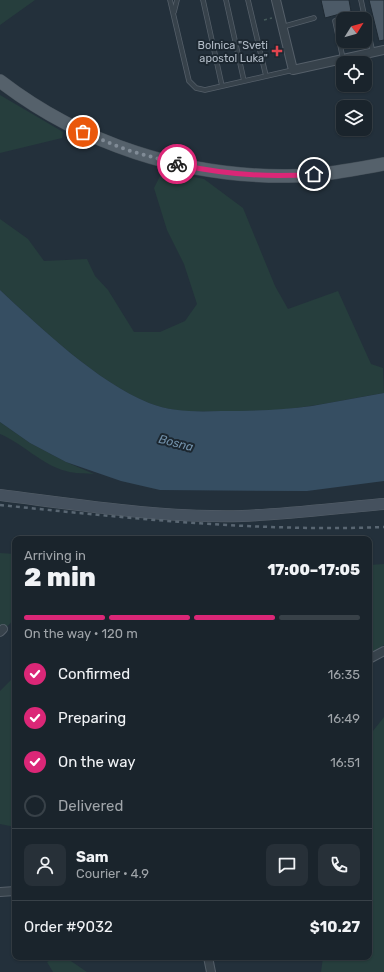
<!DOCTYPE html>
<html lang="en">
<head>
<meta charset="utf-8">
<style>
  :root { --surface:#1a242c; --page:#273038; --text:#f1f3f6; --muted:#9fa4a9; --line:#384148; --accent:#db2777 }
  body { margin:0; font-family:Rubik,sans-serif; background:var(--page); color:var(--text); height:100vh; display:flex; flex-direction:column; font-size:15px; white-space:nowrap }
  * { box-sizing:border-box; margin:0 }
  p { font-size:13px; color:var(--muted) }
  .icon { flex:none; width:22px; height:22px; fill:none; stroke:currentColor; stroke-width:2; stroke-linecap:round; stroke-linejoin:round }
  .map { position:relative; flex:1; overflow:hidden }
  .details { position:absolute; left:12px; top:536px; width:360px; height:424px; display:flex; flex-direction:column; background:var(--surface); border-radius:8px; box-shadow:0 1px 3px #0004,0 0 0 1px var(--line) }
  .details>* { flex:none }
  .needle { width:26px; rotate:53deg }
  .buttons { position:absolute; left:336px; top:12px; display:grid; gap:8px }
  .buttons a { display:grid; place-items:center; width:36px; height:36px; border-radius:8px; background:var(--surface); box-shadow:0 1px 3px #0004,0 0 0 1px var(--line); font-size:20px }
  .pin { position:absolute; display:grid; place-items:center; width:34px; height:34px; color:#fff; margin:-17px; border:2px solid #fff; border-radius:50%; box-shadow:0 1px 4px #0007 }
  .courier { position:absolute; display:grid; place-items:center; width:40px; height:40px; margin:-20px; border:3px solid #db2777; border-radius:50%; background:#fff; color:#222; box-shadow:0 1px 5px #0007 }
  .summary em { font-style:normal; font-weight:800 }
  .summary div { display:flex; flex-direction:column-reverse }
  .summary { display:flex; align-items:center; justify-content:space-between; height:68px; padding:0 12px }
  h1 { font-size:26px; font-weight:800; line-height:30px }
  .bar { display:grid; grid-template-columns:repeat(4,1fr); gap:6px 4px; align-content:center; height:48px; padding:0 12px }
  .bar i { height:5px; border-radius:3px; background:var(--line) }
  .bar .selected { background:var(--accent) }
  .bar p { grid-column:span 4 }
  .line { display:flex; align-items:center; gap:10px; padding:0 12px; border-top:1px solid var(--line) }
  .line div { flex:1 }
  .round { display:grid; place-items:center; flex:none; width:42px; height:42px; border-radius:8px; background:var(--page) }
  ol { padding:0 12px; list-style:none }
  li { display:flex; align-items:center; gap:12px; height:44px }
  li p { margin-inline-start:auto }
  li .icon { padding:4px; border-radius:50%; background:var(--accent); color:#fff; stroke-width:4 }
  li:last-child { color:var(--muted) }
  li i { width:22px; height:22px; border:2px solid var(--line); border-radius:50% }
  .map>svg:first-child { display:block }
  .green { fill:#263e3d }
  .water { fill:#364e62 }
  .building { fill:#4c5a67; stroke:#1e2932 }
  .lines { fill:none; stroke-linecap:round; stroke-linejoin:round }
  .lane-casing { stroke:#555f69; stroke-width:5.5 }
  .street-casing { stroke:#555f69; stroke-width:10 }
  .secondary-casing { stroke:#555f69; stroke-width:12 }
  .primary-casing { stroke:#404b54; stroke-width:14 }
  .path { stroke:#455a5a; stroke-width:1.5; stroke-dasharray:3 3; stroke-linecap:butt }
  .lane { stroke:#37424b; stroke-width:4 }
  .street { stroke:#37424b; stroke-width:8 }
  .secondary { stroke:#45515e; stroke-width:11 }
  .primary { stroke:#55616b; stroke-width:13 }
  .rail { stroke:#596672; stroke-width:2.5; stroke-dasharray:4 4; stroke-linecap:butt }
  .done { stroke:#808b96; stroke-width:4; stroke-dasharray:0 7.2 }
  .route { stroke:#db2777; stroke-width:5 }
  .health-dot { fill:#e0444e; stroke:#1c2730; stroke-width:1.5 }
  .labels { text-anchor:middle; stroke-width:4; stroke-linejoin:round; paint-order:stroke }
  .poi-label { font-size:11px; fill:#b2bcc7; stroke:#1c2730; text-anchor:end }
  .water-label { font-size:12px; font-style:italic; fill:#7291aa; stroke:#1c2730 }
</style>
</head>
<body>
<div class="map">
<svg width="384" height="972" viewBox="0 0 384 972">
  <rect width="100%" height="100%" fill="#23303b"/>
  <path class="green" d="M 0,0 L 35,0 L 0,25 Z
    M 0,95 L 63,132 L 62,138 L 0,153 Z
    M 168,172 L 204,179 L 243,208 L 275,286 L 288,309 L 338,291 L 371,364 L 383,368 L 384,393 C 348,399 312,407 276,410 C 259,411 241,411 224,411 C 199,412 173,413 149,403 C 97,382 41,328 0,290 L 0,219 L 28,239 L 44,261 L 87,259 L 95,276 L 108,290 L 134,332 L 160,332 L 185,321 L 197,304 L 184,264 L 167,230 L 154,188 L 160,176 Z
    M 0,422 L 30,443 L 66,462 L 94,474 C 85,473 75,474 66,471 C 42,465 22,443 0,434 Z
    M 0,553 L 15,554 L 15,619 L 0,633 Z
    M 384,564 L 384,645 L 369,654 L 369,565 Z
    M 15,676 L 15,827 L 0,824 L 0,691 Z
    M 384,717 L 384,972 L 321,972 L 323,957 L 369,957 L 369,736 Z
    M 55,957 L 65,957 L 87,972 L 53,972 L 47,962 Z"/>
  <path class="water" d="M 0,290 C 42,329 96,381 149,403 C 172,412 197,412 221,411 C 252,411 282,410 312,406 C 336,402 360,397 384,393 L 384,481 L 307,491 L 160,490 L 121,481 L 66,462 L 30,443 L 0,422 Z"/>
  <path class="building" d="M 321,0 L 349,0 L 351,11 L 325,18 Z
    M 369,0 L 384,0 L 384,40 L 379,41 Z"/>
  <g class="lines">
    <g class="lane-casing">
      <path id="lane" d="M 170,0 L 189,81 L 196,88 L 205,90 L 293,70
        M 203,0 L 222,86
        M 226,0 L 244,81
        M 248,0 L 266,76
        M 361,0 L 365,19
        M 174,12 L 177,0
        M 365,19 L 373,53
        M 335,21 L 343,59
        M 282,27 L 314,18"/>
    </g>
    <g class="street-casing">
      <path id="street" d="M 276,0 L 293,70 L 384,50
        M 0,632 L 3,629
        M 369,659 L 384,651
        M 0,892 L 15,891
        M 208,957 L 211,972"/>
    </g>
    <g class="secondary-casing">
      <path id="secondary" d="M 0,495 C 80,505 161,518 242,516 C 289,514 337,508 384,504"/>
    </g>
    <g class="primary-casing">
      <path id="primary" d="M 0,81 C 82,144 184,177 288,176 C 320,176 352,170 384,164"/>
    </g>
    <path class="path" d="M 264,20 L 272,18"/>
    <use href="#lane" class="lane"/>
    <use href="#street" class="street"/>
    <use href="#secondary" class="secondary"/>
    <use href="#primary" class="primary"/>
    <path class="rail" d="M 0,505 C 127,518 256,532 384,527"/>
  </g>
  <g class="lines">
    <path class="done" d="M 83,132 L 127,150 L 177,164"/>
    <path class="route" d="M 177,164 C 222,174 268,178 314,174"/>
  </g>
  <path class="health-dot" d="M275 45h4v4h4v4h-4v4h-4v-4h-4v-4h4z"/>
  <g class="labels">
    <g class="poi-label">
      <text x="268" y="49">Bolnica "Sveti<tspan x="268" dy="13">apostol Luka"</tspan></text>
    </g>
    <g class="water-label">
      <text transform="translate(176 443) rotate(14)" y="4">Bosna</text>
    </g>
  </g>
</svg>
<div class="buttons">
<a><svg class="needle" viewBox="-14 -14 28 28"><path d="M0-13l5 13h-10z" fill="#e53935"/><path d="M0 13l5-13h-10z" fill="#9fa4a9"/></svg></a>
<a><svg class="icon" aria-label="locate" viewBox="0 0 24 24"><circle cx="12" cy="12" r="6"/><path d="M12 2v4M12 18v4M2 12h4M18 12h4"/></svg></a>
<a><svg class="icon" aria-label="layers" viewBox="0 0 24 24"><path d="M12 4l9 5-9 5-9-5zM3 14l9 5 9-5"/></svg></a>
</div>
<div class="pin" style="left:83px;top:132px;background:#ea580c"><svg class="icon" aria-label="bag" viewBox="0 0 24 24"><path d="M5 8h14l-1 12H6zM9 8a3 3 0 0 1 6 0"/></svg></div>
<div class="pin" style="left:314px;top:174px;background:#1f2937"><svg class="icon" aria-label="home" viewBox="0 0 24 24"><path d="M3 11l9-7 9 7M6 9v11h12V9"/></svg></div>
<div class="courier" style="left:177px;top:164px"><svg class="icon" aria-label="bike" viewBox="0 0 24 24"><circle cx="6" cy="16" r="4"/><circle cx="18" cy="16" r="4"/><path d="M6 16l4-8h5l3 8M10 8l3 8H6M13 5h3"/></svg></div>
<section class="details">
<div class="summary"><div><h1>2 min</h1><p>Arriving in</p></div><em>17:00–17:05</em></div>
<div class="bar"><i class="selected"></i><i class="selected"></i><i class="selected"></i><i></i><p>On the way · 120 m</p></div>
<ol>
<li><svg class="icon" aria-label="check" viewBox="0 0 24 24"><path d="M5 12l5 5 9-10"/></svg>Confirmed<p>16:35</p></li>
<li><svg class="icon" aria-label="check" viewBox="0 0 24 24"><path d="M5 12l5 5 9-10"/></svg>Preparing<p>16:49</p></li>
<li><svg class="icon" aria-label="check" viewBox="0 0 24 24"><path d="M5 12l5 5 9-10"/></svg>On the way<p>16:51</p></li>
<li><i></i>Delivered</li>
</ol>
<div class="line" style="height:72px"><a class="round"><svg class="icon" aria-label="person" viewBox="0 0 24 24"><circle cx="12" cy="8" r="4"/><path d="M4 21q1-7 8-7t8 7"/></svg></a><div><b>Sam</b><p>Courier · 4.9</p></div><a class="round"><svg class="icon" aria-label="chat" viewBox="0 0 24 24"><path d="M4 5h16v11H9l-5 4z"/></svg></a><a class="round"><svg class="icon" aria-label="phone" viewBox="0 0 24 24"><path d="M5 4h4l2 5-3 2q2 4 5 5l2-3 5 2v4C11 20 4 13 5 4z"/></svg></a></div>
<div class="line" style="height:52px"><div>Order #9032</div><b>$10.27</b></div>
</section>
</div>
</body>
</html>
